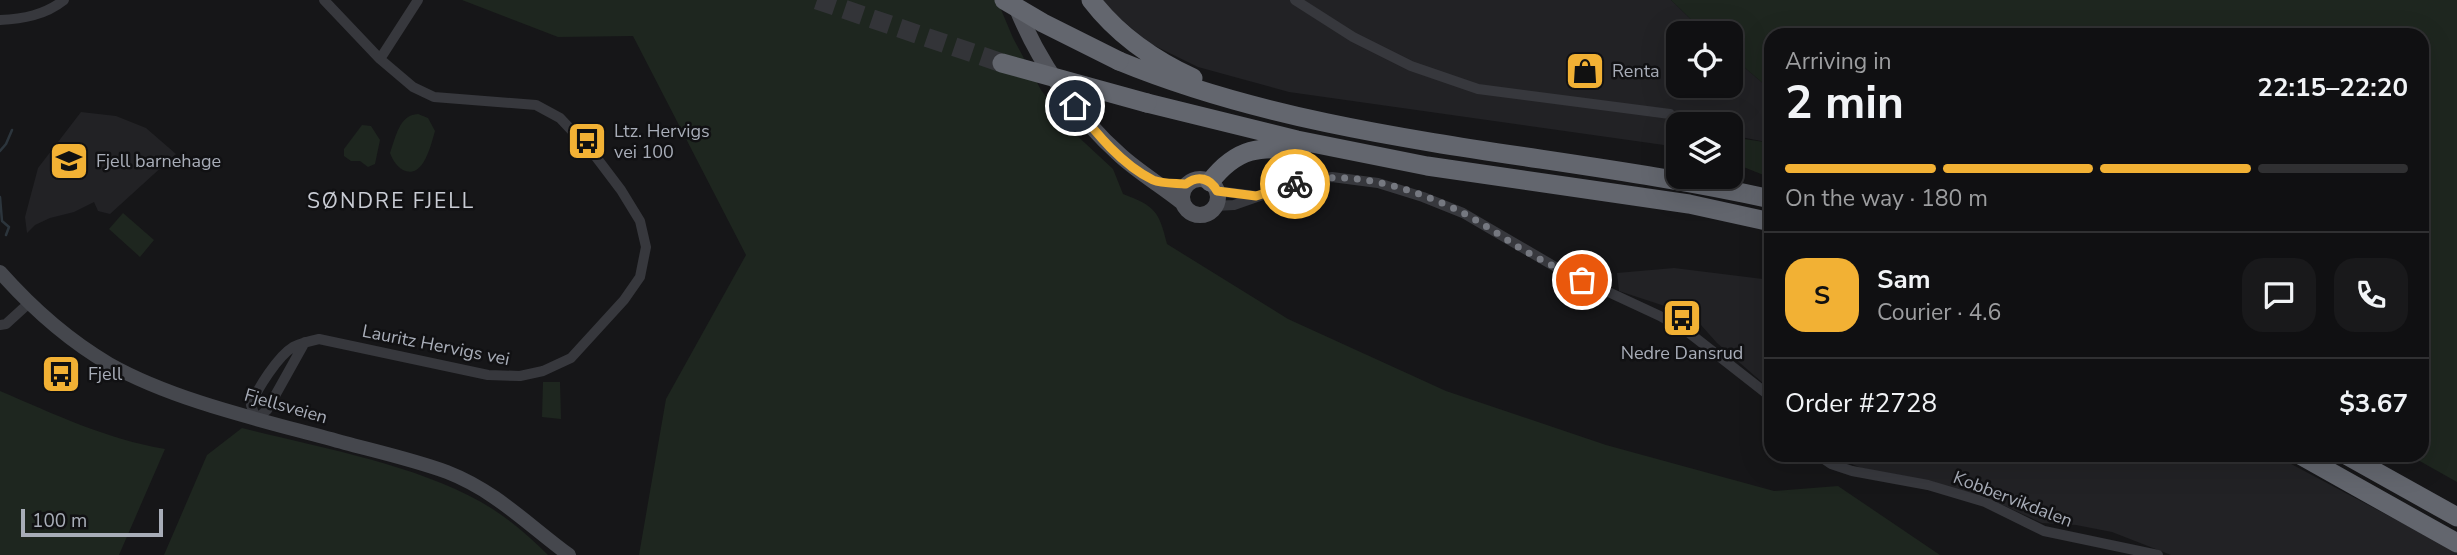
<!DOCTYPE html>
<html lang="en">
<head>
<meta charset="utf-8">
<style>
  :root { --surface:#101012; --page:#19191b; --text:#f1f3f6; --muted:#9c9d9f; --line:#303032; --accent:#f2b134 }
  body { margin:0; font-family:"Nunito Sans",sans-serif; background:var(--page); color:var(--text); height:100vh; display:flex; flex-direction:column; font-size:26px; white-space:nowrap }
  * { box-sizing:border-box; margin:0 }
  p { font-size:23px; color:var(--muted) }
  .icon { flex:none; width:38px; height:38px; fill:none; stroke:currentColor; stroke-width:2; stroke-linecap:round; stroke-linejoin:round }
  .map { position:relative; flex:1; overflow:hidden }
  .sheet { position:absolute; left:1764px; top:28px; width:665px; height:434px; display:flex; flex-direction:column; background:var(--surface); border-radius:21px; box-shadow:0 7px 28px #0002,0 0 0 2px var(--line) }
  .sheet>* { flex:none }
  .buttons { position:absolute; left:1666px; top:21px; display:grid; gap:14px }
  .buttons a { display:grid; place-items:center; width:77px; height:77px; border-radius:14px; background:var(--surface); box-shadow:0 7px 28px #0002,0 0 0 2px var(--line); font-size:35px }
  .scale { position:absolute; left:21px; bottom:18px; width:142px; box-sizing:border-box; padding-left:7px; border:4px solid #a8adb8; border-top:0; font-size:19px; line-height:24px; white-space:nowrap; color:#a8adb8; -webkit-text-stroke:5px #111113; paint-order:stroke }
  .pin { position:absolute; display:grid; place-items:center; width:60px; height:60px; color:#fff; margin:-30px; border:4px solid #fff; border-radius:50%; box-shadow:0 2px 7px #0007 }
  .courier { position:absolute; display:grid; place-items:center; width:70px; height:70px; margin:-35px; border:5px solid #f2b134; border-radius:50%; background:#fff; color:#222; box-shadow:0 2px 9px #0007 }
  .summary em { font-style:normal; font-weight:700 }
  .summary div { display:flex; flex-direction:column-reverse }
  .summary { display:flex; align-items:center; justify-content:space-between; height:119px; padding:0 21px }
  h1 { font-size:46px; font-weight:700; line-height:52px }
  .bar { display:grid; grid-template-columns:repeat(4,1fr); gap:10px 7px; align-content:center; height:84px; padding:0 21px }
  .bar i { height:9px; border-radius:5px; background:var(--line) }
  .bar .on { background:var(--accent) }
  .bar p { grid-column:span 4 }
  .line { display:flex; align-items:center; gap:18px; padding:0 21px; border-top:2px solid var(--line) }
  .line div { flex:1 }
  .round { display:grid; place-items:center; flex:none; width:74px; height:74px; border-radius:21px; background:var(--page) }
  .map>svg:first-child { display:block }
  .built { fill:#222225 }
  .green { fill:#1e261f }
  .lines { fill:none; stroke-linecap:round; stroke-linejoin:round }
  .stream { stroke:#2c353c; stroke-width:2.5 }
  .highway-tunnel { stroke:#333438; stroke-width:19; stroke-dasharray:19 10; stroke-linecap:butt }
  .street { stroke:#37383d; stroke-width:10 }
  .secondary { stroke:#45474d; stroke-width:14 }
  .primary { stroke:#53555c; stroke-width:16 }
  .highway { stroke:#63666e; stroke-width:19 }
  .highway-bridge { stroke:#63666e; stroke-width:19 }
  .done { stroke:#757880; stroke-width:7; stroke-dasharray:0 12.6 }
  .route { stroke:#f2b134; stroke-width:9 }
  .labels { text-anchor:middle; stroke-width:5; stroke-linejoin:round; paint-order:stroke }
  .poi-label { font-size:18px; fill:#a8adb8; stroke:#111113; text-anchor:start }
  .street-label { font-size:18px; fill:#a8adb8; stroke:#111113 }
  .quarter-label { font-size:21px; letter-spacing:2px; fill:#c9ccd4; stroke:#111113 }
</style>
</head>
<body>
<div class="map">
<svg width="2457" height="555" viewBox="0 0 2457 555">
  <rect width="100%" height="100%" fill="#161618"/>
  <path class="built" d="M 1102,0 L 1671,0 L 1705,33 L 1678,33 L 1678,86 L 1731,86 L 1731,56 L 1771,90 L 1771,143 L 1731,135 L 1731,124 L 1678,124 L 1678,147 L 1289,92 L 1198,67 L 1149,43 L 1108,8 Z
    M 81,112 L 116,116 L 146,128 L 176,154 L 110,214 L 98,211 L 94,202 L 74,212 L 50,218 L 35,225 L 27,233 L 25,217 L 38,168 Z
    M 1674,268 L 1771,280 L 1771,390 L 1717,343 L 1692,315 L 1619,291 L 1617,273 Z
    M 1831,455 L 2274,455 L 2457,552 L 2457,555 L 2171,555 L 2112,532 L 2076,525 L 2042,523 L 1994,501 L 1925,480 L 1861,468 Z"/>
  <path class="green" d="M 462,0 L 997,0 L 1013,38 L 1041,90 L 1072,131 L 1113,169 L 1123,194 C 1155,206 1159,211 1167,244 L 1288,319 L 1446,391 L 1606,445 L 1774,491 L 1838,486 L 1940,555 L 639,555 L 666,399 L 746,255 L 633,36 L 558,37 Z
    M 1671,0 L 2457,0 L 2457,482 L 2409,455 L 2422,455 L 2422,35 L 1771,35 L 1771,90 L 1731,56 L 1731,33 L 1705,33 Z
    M 418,114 L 428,118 L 435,131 C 432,141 429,154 423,163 C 411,181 395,168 390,153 C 396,137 399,115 418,114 Z
    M 362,125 L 371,126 L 380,140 L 375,164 L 368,167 L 360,161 L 351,161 L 344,156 L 344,149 Z
    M 1731,137 L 1771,143 L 1771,178 L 1731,162 Z
    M 123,213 L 154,240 L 140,257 L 109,229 Z
    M 543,382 L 560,382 L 561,419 L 542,417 Z
    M 0,391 C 54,414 106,439 165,449 L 119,555 L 0,555 Z
    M 242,428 C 320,448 411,463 481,502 C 506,516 528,535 548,555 L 164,555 L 207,455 Z"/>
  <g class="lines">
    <path class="stream" d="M 0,151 L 6,144 L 12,130
      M 0,197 L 2,221 L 9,227 L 6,235"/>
    <path class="highway-tunnel" d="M 817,0 L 1002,63"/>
    <path class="street" d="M 1295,0 L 1353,37 L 1411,66 L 1478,89 L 1670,114
      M 0,20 C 23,19 45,15 64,0
      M 380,59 L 418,0
      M 1217,191 L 1256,196
      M 1215,206 L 1234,205 L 1302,181 L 1332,177 L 1378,183 L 1423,197 L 1463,213 L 1559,269 L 1660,316 L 1688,332 L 1771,397
      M 0,325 L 6,324 L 29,303
      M 305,342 L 267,410 L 256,419 L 251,405 C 257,389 278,356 293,347 C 301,343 310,341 319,339 L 488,375 L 520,376 L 543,371 L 571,358 L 624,300 L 640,277 L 646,247 L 640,221 L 621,190 L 593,153 L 560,118 L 536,105 L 434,97 L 413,87 L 380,59 L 324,0
      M 1818,455 L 1831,464 L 1852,471 L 1928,485 L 1985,502 L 2044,531 L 2158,555"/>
    <path class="secondary" d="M 0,272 C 32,308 68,340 109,364 C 176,402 270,422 345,443 C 379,452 414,460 447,472 C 496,491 528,525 569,555"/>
    <path class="primary" d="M 1016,6 C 1038,62 1076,116 1121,156 C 1140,173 1162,186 1182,202
      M1182 197a18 18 0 1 1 36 0a18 18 0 1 1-36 0Z"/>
    <path class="highway" d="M 1091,0 C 1117,34 1154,60 1193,78
      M 1119,61 C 1326,146 1554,151 1771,199
      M 1147,103 L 1297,140 L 1427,166 L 1689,204 L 1771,222
      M 1210,182 C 1237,147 1260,146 1302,150
      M 2300,455 L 2457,543
      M 2346,455 L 2457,517"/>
    <path class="highway-bridge" d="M 1004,0 L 1043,23 L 1119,61
      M 1002,63 L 1147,103"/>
  </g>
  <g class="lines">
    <path class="done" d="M 1295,184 C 1346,166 1419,190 1465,214 C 1484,224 1502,237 1520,248 C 1540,260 1561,270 1582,280"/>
    <path class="route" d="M 1075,106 C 1096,133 1122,165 1153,180 C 1162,184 1176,183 1186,184 C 1198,175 1210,178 1217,191 L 1256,196 L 1295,184"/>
  </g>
  <defs>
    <g id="shop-square" transform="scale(2.0125)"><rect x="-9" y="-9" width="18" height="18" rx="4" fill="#f2b134" stroke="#111113"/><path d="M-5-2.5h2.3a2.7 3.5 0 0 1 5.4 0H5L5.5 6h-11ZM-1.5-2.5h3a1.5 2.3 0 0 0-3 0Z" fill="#111"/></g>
    <g id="bus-square" transform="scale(2.0125)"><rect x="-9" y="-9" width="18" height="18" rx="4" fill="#f2b134" stroke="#111113"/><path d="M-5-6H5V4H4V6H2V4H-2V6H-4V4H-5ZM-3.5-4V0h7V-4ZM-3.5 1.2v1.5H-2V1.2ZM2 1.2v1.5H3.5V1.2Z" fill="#111"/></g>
    <g id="school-square" transform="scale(2.0125)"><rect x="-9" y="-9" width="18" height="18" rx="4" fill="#f2b134" stroke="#111113"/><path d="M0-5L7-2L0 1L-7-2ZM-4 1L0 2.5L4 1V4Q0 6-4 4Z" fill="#111"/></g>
  </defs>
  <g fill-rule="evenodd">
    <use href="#shop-square" x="1585" y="71"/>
    <use href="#bus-square" x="587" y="141"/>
    <use href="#school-square" x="69" y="161"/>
    <use href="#bus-square" x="1682" y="318"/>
    <use href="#bus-square" x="61" y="374"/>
  </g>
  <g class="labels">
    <g class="poi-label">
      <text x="1612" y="77">Renta</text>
      <text x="614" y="137">Ltz. Hervigs<tspan x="614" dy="21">vei 100</tspan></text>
      <text x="96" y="167">Fjell barnehage</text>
      <text x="1682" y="359" text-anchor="middle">Nedre Dansrud</text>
      <text x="88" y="380">Fjell</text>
    </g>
    <g class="street-label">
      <text transform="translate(436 345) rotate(11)" y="6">Lauritz Hervigs vei</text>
      <text transform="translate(286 406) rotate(16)" y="6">Fjellsveien</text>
      <text transform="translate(2013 499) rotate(21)" y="6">Kobbervikdalen</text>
    </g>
    <g class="quarter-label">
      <text x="391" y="208">SØNDRE FJELL</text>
    </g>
  </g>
</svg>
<div class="buttons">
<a><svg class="icon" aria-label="locate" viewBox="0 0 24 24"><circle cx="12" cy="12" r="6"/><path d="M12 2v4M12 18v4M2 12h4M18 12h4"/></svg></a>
<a><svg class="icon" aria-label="layers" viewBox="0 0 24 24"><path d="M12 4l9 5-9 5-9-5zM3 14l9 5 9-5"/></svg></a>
</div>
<div class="scale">100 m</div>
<div class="pin" style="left:1582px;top:280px;background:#ea580c"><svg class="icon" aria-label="bag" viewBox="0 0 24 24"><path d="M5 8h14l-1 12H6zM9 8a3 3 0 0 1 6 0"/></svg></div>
<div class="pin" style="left:1075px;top:106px;background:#1f2937"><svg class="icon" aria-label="home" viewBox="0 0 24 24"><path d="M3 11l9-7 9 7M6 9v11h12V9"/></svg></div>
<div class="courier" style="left:1295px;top:184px"><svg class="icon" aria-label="bike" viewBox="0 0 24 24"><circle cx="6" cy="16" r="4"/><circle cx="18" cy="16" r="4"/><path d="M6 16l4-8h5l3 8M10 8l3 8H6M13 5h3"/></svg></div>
<section class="sheet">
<div class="summary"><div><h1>2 min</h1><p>Arriving in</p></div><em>22:15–22:20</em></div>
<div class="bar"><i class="on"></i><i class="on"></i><i class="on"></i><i></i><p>On the way · 180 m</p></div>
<div class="line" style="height:126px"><b class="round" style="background:var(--accent);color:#111">S</b><div><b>Sam</b><p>Courier · 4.6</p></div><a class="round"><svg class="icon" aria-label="chat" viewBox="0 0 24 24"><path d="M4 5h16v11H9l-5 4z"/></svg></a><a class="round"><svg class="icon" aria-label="phone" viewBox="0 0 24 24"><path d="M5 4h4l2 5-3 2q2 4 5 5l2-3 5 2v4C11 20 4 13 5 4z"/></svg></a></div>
<div class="line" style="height:91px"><div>Order #2728</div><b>$3.67</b></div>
</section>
</div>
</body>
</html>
